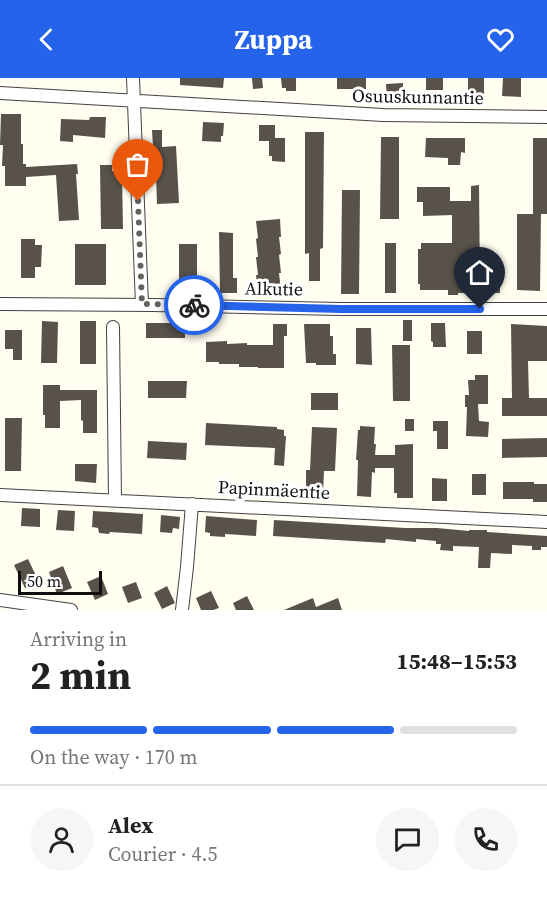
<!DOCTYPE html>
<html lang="en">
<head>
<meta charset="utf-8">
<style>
  :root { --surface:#fff; --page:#f6f6f6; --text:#222; --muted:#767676; --line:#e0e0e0; --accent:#2563eb }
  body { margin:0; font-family:"Source Serif 4",serif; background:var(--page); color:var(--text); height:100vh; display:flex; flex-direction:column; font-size:22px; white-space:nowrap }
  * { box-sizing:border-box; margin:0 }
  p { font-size:20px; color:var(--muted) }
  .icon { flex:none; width:33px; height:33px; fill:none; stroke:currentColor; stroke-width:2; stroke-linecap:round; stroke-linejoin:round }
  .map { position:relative; height:532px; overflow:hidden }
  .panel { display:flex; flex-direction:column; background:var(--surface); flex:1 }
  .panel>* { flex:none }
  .scale { position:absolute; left:18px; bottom:15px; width:84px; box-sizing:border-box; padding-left:6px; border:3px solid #0f0f0f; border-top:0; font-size:16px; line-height:21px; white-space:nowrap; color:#0f0f0f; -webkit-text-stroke:4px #fff; paint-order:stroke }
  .pin { position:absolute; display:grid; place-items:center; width:51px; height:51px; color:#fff; margin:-62px -26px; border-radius:50% 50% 50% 0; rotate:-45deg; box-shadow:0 0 6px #0007 }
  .pin .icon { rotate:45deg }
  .courier { position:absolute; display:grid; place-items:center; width:60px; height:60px; margin:-30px; border:4px solid #2563eb; border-radius:50%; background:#fff; color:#222; box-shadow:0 2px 8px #0007 }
  .headline em { font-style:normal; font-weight:700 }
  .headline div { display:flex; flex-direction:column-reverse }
  .headline { display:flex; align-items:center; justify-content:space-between; height:102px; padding:0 30px }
  h1 { font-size:39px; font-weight:700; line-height:45px }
  .bar { display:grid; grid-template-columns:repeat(4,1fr); gap:9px 6px; align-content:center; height:72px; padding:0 30px }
  .bar i { height:8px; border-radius:4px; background:var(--line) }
  .bar .current { background:var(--accent) }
  .bar p { grid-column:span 4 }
  .line { display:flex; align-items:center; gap:15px; padding:0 30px; border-top:2px solid var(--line) }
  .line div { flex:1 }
  .round { display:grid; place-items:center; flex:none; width:63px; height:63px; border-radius:32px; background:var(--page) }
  header { display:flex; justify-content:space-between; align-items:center; height:78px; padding:0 30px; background:var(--accent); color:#fff; font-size:27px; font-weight:700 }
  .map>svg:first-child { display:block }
  .building { fill:#58524b }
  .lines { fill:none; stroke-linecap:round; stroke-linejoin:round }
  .minor-casing { stroke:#424242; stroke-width:14 }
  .minor { stroke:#fff; stroke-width:12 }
  .done { stroke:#63635e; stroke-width:6; stroke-dasharray:0 10.8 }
  .route { stroke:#2563eb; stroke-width:8 }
  .labels { text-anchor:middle; stroke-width:6; stroke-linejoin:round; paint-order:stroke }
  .street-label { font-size:18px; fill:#0f0f0f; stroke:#fff }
</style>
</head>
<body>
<header><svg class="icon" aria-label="back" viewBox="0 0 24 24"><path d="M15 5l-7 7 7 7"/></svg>Zuppa<svg class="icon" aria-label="heart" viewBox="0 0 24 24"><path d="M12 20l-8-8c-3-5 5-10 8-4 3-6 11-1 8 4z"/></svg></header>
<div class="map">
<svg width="547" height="532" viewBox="0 0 547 532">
  <rect width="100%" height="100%" fill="#fffef1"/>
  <path class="building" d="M 180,0 L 224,0 L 223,10 L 180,7 Z
    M 252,0 L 262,0 L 263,10 L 253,11 Z
    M 281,0 L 296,0 L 296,13 L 286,13 L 286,10 L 282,10 Z
    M 337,0 L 366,0 L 366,11 L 337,11 Z
    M 426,0 L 443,0 L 443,12 L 426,12 Z
    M 468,0 L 484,0 L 484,20 L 468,20 Z
    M 503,0 L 521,0 L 521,19 L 502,18 Z
    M 403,5 L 403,20 L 387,21 L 386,6 Z
    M 1,36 L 21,36 L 21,66 L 23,66 L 23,86 L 26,86 L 26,89 L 77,86 L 78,96 L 76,96 L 79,142 L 59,143 L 56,97 L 26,99 L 26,108 L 5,108 L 5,88 L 2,88 L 3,67 L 0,67 Z
    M 90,39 L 106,39 L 105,60 L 73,57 L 73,64 L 60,63 L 61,41 L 89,42 Z
    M 203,44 L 224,45 L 223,58 L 221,58 L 221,64 L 202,63 Z
    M 259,47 L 275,47 L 275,60 L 285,60 L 285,84 L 272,83 L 272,78 L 269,78 L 269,63 L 259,63 Z
    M 152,52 L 162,52 L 162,69 L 176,68 L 179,125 L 157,126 L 155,69 L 153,69 Z
    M 305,54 L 324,54 L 323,170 L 320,171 L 320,203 L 309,203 L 309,175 L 305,176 Z
    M 381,59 L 399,59 L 399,141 L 380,141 Z
    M 426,60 L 465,60 L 465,75 L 461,74 L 460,87 L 448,87 L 448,80 L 425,79 Z
    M 533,60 L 547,60 L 547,136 L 533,136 Z
    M 100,87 L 112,87 L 112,93 L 117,93 L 117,95 L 122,95 L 123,151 L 101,151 Z
    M 479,107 L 480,206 L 500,206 L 500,215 L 458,215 L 458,217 L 448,217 L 448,212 L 420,212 L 420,206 L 418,206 L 418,171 L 421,171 L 421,165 L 452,165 L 452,137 L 423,138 L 423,124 L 417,124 L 417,109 L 450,109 L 450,123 L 471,123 L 471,108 Z
    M 342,112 L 360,112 L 359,216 L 341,216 Z
    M 517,136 L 541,136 L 540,213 L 517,212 Z
    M 280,141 L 281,159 L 279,159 L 281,176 L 279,177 L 281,195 L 279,195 L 281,213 L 258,215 L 256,197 L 258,197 L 256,179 L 258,179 L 256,161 L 258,160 L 256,143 Z
    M 219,154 L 233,155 L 233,200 L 237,200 L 237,215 L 220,215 Z
    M 21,161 L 35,161 L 35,167 L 42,167 L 41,189 L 35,189 L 35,200 L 21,200 Z
    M 385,165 L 396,165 L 396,215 L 385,215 Z
    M 75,166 L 106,166 L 106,207 L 75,207 Z
    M 179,166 L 197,166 L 197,215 L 179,215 Z
    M 403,242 L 412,242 L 412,263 L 403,263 Z
    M 42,243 L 58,244 L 57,285 L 41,285 Z
    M 80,243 L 96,243 L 96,286 L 80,286 Z
    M 146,245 L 185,245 L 185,260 L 146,260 Z
    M 431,245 L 445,245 L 446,269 L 433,269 L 433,264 L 431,263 Z
    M 273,246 L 287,246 L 287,258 L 284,258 L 284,290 L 258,290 L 258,289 L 239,289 L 239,286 L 219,286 L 219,284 L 206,284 L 206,264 L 227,263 L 227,266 L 247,265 L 247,267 L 273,267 Z
    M 304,246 L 330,246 L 330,258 L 333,258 L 333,276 L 336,276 L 336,287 L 316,287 L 316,285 L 306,285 Z
    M 511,246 L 547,248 L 547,283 L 528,283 L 529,320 L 547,320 L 547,338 L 502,338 L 502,320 L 512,320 Z
    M 356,250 L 371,250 L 372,287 L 356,286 Z
    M 5,252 L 22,252 L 22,282 L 13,282 L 13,271 L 5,271 Z
    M 467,253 L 482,253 L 482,276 L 467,276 Z
    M 392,267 L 410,267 L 410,323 L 393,323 Z
    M 475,297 L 488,297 L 488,326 L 478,326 L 479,343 L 489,344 L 488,359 L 466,358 L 467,329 L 465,329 L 465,317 L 469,317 L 468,302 L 475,302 Z
    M 148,303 L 187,303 L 186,320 L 148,320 Z
    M 43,307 L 60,307 L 60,312 L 97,312 L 97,355 L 83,355 L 83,343 L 81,342 L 81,322 L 60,323 L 60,350 L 45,350 L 45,337 L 43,337 Z
    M 311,315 L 338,315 L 338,332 L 311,332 Z
    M 5,340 L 22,340 L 21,393 L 5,393 Z
    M 405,341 L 414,341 L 414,353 L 405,353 Z
    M 433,343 L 448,343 L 448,371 L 437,371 L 437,353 L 433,353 Z
    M 206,345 L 277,349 L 277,351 L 284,352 L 284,358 L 286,358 L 284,388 L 274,387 L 275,370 L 205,367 Z
    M 360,348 L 375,349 L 374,366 L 376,366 L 375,377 L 395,377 L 395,367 L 413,366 L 413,420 L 397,420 L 397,415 L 394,415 L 394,390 L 375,390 L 375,395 L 372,394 L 371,419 L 357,418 L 358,382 L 356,382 L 358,352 L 360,352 Z
    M 312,349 L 337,350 L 335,393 L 324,393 L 323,415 L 306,414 L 306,392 L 310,392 Z
    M 547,360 L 547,379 L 502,380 L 502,361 Z
    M 148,363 L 187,365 L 186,382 L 147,380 Z
    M 75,386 L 97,386 L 96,405 L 75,403 Z
    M 472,396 L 486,396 L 486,417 L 472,417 Z
    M 432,400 L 447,401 L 447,423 L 432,423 Z
    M 503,404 L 534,404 L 534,406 L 547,406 L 547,424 L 533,424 L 533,421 L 503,421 Z
    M 22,430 L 40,431 L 40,449 L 21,448 Z
    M 58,432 L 75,433 L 74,453 L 56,452 Z
    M 93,433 L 143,436 L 142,456 L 110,454 L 109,456 L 99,455 L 98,450 L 92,449 Z
    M 161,437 L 180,439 L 179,451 L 173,450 L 172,455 L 160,454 Z
    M 206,438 L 257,442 L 256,458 L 225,456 L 225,459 L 210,458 L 210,455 L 205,454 Z
    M 274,442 L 405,450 L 437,450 L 469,453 L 469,452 L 487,452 L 487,454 L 547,458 L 547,469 L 541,469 L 541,472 L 532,472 L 532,468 L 512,467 L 512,476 L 491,475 L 490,490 L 478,490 L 479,469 L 453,468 L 453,473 L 440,472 L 441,466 L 436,466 L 436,463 L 416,461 L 416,464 L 386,461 L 385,465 L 273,458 Z
    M 28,481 L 39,504 L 25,510 L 14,487 Z
    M 63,488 L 72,510 L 57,516 L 49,494 Z
    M 101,498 L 108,516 L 95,522 L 87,504 Z
    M 136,504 L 142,520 L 128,525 L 122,509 Z
    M 167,508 L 175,525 L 162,531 L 154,515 Z
    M 211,513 L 219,530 L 213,532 L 201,532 L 196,520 Z
    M 247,518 L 254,532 L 236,532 L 233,525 Z
    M 313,520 L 316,529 L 338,520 L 342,532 L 284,532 Z"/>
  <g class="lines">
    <g class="minor-casing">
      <path id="minor" d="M 133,0 L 142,227
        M 0,15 L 383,37 L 547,39
        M 0,226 L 153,227 L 341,231 L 547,231
        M 113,249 L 115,422
        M 0,417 L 547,444
        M 0,522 L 71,532
        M 182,532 L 187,489 L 192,426"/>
    </g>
    <use href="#minor" class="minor"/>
  </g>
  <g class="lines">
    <path class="done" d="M 138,123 L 142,226 L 194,227"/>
    <path class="route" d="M 194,227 L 341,231 L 480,231"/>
  </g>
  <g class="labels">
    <g class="street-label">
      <text transform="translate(418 19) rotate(1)" y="6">Osuuskunnantie</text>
      <text transform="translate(274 211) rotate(1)" y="6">Alkutie</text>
      <text transform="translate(274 412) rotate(3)" y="6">Papinmäentie</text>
    </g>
  </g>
</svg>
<div class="scale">50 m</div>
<div class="pin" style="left:138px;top:123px;background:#ea580c"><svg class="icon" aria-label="bag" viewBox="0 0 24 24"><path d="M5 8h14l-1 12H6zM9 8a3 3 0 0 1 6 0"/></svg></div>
<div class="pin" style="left:480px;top:231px;background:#1f2937"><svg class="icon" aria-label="home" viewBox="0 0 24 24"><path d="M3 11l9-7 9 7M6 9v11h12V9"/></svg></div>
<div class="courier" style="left:194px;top:227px"><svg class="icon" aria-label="bike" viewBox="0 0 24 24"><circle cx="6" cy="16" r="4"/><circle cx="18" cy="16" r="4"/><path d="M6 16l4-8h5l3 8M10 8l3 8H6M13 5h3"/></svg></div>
</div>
<section class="panel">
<div class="headline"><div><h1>2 min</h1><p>Arriving in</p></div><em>15:48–15:53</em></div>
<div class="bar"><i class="current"></i><i class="current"></i><i class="current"></i><i></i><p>On the way · 170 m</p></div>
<div class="line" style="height:108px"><a class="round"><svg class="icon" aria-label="person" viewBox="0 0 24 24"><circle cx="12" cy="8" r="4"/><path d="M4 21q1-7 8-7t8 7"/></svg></a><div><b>Alex</b><p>Courier · 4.5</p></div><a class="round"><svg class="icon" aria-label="chat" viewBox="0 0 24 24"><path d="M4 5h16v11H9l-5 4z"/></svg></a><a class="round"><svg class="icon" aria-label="phone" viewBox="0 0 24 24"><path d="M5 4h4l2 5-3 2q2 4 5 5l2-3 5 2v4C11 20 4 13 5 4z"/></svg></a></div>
</section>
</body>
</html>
